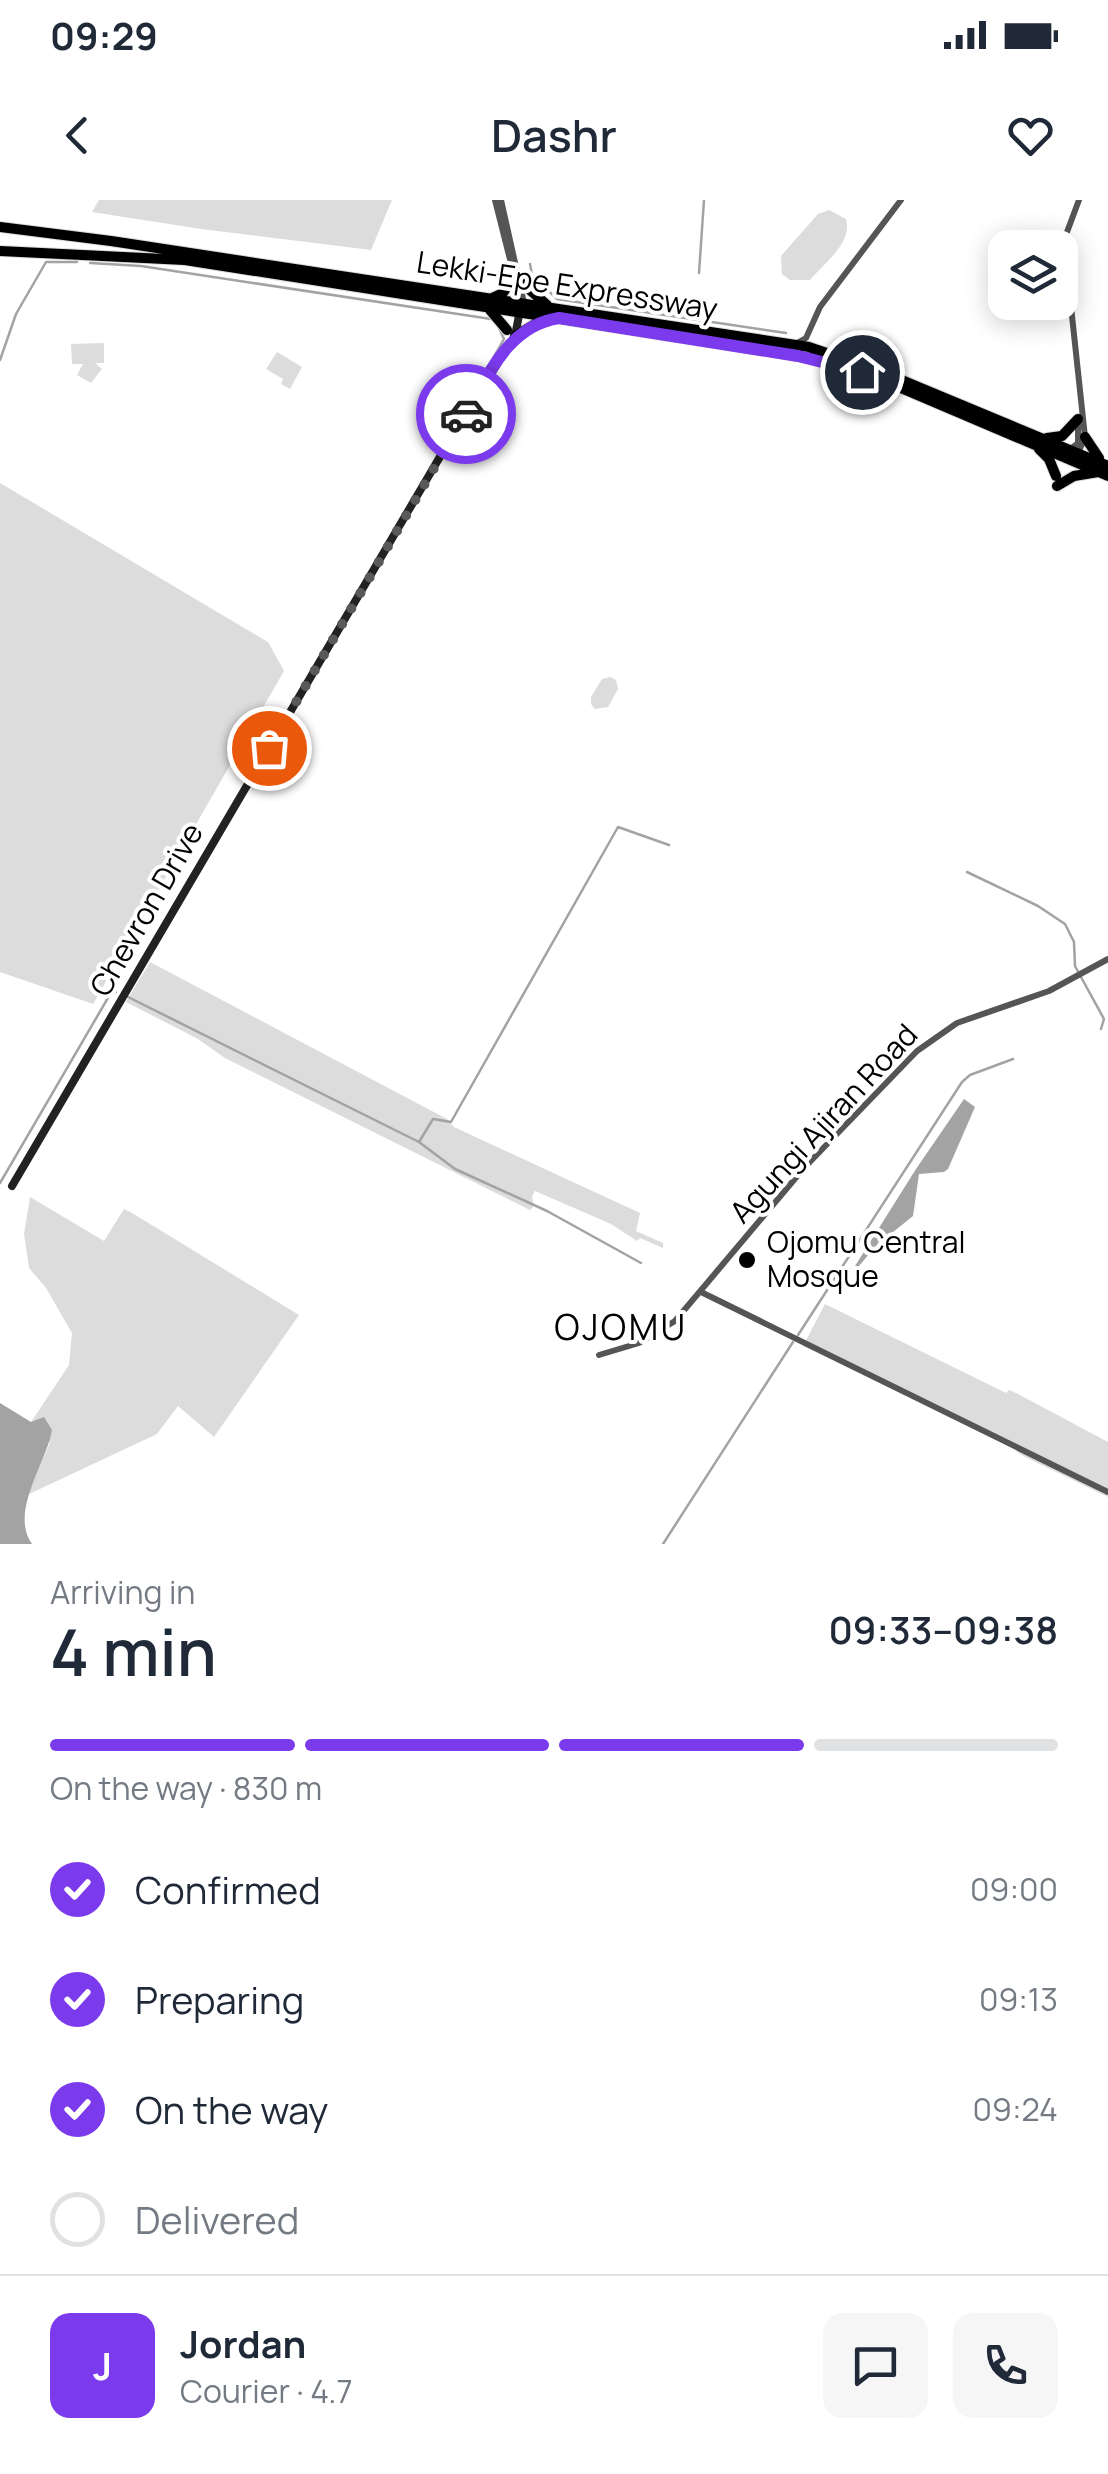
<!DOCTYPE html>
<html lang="en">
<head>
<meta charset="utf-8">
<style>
  :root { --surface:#fff; --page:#f6f6f7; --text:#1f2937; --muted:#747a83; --line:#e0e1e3; --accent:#7c3aed }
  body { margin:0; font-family:Manrope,sans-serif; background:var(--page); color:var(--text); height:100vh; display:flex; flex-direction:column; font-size:38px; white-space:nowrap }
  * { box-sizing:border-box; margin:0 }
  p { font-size:32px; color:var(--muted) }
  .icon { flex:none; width:55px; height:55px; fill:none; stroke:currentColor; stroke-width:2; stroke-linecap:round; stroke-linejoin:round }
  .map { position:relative; height:1344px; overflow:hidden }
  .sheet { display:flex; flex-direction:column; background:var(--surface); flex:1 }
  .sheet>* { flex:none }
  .buttons { position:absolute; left:988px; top:30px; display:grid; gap:20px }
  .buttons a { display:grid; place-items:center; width:90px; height:90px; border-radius:20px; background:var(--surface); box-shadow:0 5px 25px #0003; font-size:50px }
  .pin { position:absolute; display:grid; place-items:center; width:85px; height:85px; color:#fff; margin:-42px; border:5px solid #fff; border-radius:50%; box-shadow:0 2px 10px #0007 }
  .courier { position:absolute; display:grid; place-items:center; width:100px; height:100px; margin:-50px; border:8px solid #7c3aed; border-radius:50%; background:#fff; color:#222; box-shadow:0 2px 12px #0007 }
  .head em { font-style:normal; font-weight:600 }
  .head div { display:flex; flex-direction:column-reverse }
  .head { display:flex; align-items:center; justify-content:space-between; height:170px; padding:0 50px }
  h1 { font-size:65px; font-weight:600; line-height:75px }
  .bar { display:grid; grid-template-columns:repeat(4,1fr); gap:15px 10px; align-content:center; height:120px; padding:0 50px }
  .bar i { height:12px; border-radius:8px; background:var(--line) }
  .bar .current { background:var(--accent) }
  .bar p { grid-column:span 4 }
  .line { display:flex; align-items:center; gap:25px; padding:0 50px; border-top:2px solid var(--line) }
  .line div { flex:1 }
  .round { display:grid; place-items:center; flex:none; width:105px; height:105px; border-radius:20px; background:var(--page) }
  ol { padding:0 50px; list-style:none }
  li { display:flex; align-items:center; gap:30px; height:110px }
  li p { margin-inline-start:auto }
  li .icon { padding:10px; border-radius:50%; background:var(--accent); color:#fff; stroke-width:4 }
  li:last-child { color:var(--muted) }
  li i { width:55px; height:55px; border:5px solid var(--line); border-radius:50% }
  .status { display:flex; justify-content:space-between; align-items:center; height:70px; padding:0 50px; background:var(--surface); direction:ltr }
  .status svg { height:28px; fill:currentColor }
  header { display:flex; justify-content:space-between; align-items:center; height:130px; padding:0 50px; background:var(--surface); font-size:45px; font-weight:600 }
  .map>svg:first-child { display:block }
  .green { fill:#dcdcdc }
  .water { fill:#a3a3a3 }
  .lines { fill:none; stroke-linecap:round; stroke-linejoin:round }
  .stream { stroke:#a3a3a3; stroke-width:2.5 }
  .trunk-casing { stroke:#dbdbdb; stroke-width:12 }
  .tertiary { stroke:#555; stroke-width:6 }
  .secondary { stroke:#222; stroke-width:8 }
  .trunk { stroke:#000; stroke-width:10 }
  .done { stroke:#595959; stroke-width:10; stroke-dasharray:0 18 }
  .route { stroke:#7c3aed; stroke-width:12 }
  .poi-dot { fill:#000; stroke:#fff; stroke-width:4 }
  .labels { text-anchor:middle; stroke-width:8; stroke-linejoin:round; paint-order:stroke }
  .street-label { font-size:30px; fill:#000; stroke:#fff }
  .poi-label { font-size:30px; fill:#000; stroke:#fff; text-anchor:start }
  .quarter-label { font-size:35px; letter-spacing:2.5px; fill:#000; stroke:#fff }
</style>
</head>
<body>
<div class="status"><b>09:29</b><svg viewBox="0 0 49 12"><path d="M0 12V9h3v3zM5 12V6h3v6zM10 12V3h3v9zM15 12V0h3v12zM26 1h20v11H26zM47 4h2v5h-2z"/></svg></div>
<header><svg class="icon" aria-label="back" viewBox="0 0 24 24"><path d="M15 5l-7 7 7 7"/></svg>Dashr<svg class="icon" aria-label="heart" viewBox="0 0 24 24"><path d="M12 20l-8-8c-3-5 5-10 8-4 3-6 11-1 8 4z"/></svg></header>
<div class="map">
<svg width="1108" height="1344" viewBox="0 0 1108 1344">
  <rect width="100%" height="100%" fill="#fff"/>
  <path class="green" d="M 99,0 L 392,0 L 371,50 L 201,29 L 92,12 Z
    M 829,10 L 846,19 C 853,43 824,63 810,80 L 790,80 L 782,74 L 781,56 L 818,14 Z
    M 104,143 L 104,163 L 95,163 L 102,169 L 91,183 L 77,175 L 83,164 L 72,164 L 71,144 Z
    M 277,152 L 302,167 L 290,189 L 281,184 L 283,179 L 266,169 Z
    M 0,283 L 268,442 L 284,471 L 93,804 L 0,772 Z
    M 610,477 L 616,480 L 618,489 L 608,507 L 595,509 L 591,504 L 591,497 L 602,479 Z
    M 150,762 L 447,919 L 454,927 L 640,1013 L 636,1031 L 663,1043 L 663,1048 L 640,1038 L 637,1041 L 611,1024 L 535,991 L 532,997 L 534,1006 L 530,1010 L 225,858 L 198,839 L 126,802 Z
    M 30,997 L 104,1041 L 124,1009 L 132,1013 L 299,1115 L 214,1237 L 178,1206 L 157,1234 L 27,1295 L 50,1243 L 31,1222 L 69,1165 L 72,1133 L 46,1088 L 29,1068 L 24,1034 Z
    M 825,1104 L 1006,1193 L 1009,1190 L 1018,1194 L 1108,1242 L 1108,1297 L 1025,1257 L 1001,1241 L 803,1146 Z"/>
  <path class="water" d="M 964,899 L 975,907 L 948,969 L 944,972 L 919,974 L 913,1016 L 877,1045 L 858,1067 L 855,1066 L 916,969 Z
    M 0,1203 L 31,1222 L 44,1217 L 52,1230 C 47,1262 9,1312 32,1344 L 0,1344 Z"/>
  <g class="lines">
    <path class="stream" d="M 90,63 L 141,66 L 491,119
      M 530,64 L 532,75 L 557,99 L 786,133
      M 699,73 L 704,0
      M 0,160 L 16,114 L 46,62 L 77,62
      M 447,238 L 504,139 L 499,128
      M 967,672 L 1038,706 L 1065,724 L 1074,742 L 1075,766 L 1104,819 L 1101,829
      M 128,797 L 419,942 L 433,919 L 451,922 L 618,627 L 669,645
      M 419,942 L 455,969 L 547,1011 L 641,1063
      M 0,983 L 112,791 L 116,792
      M 798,1135 L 962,882 L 970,875 L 1013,859
      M 663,1344 L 793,1142"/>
    <g class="trunk-casing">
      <path id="trunk" d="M 0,27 L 111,41 L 809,147 L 885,173 L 1108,266
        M 0,51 L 185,60 L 817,159 L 875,177 L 1108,276
        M 522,83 L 547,105
        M 492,98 L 503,93 L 514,75
        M 490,110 L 507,130
        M 515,136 L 540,121 L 550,119
        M 1085,237 L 1099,258
        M 1047,238 L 1062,236 L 1078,219
        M 1039,249 L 1049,259 L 1056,276
        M 1057,286 L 1074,276 L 1098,272"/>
    </g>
    <path class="tertiary" d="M 495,0 L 519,95 L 518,102
      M 501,0 L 524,103
      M 797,143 L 806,138 L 820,107 L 901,0
      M 1068,251 L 1078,243 L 1078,223
      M 1078,253 L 1085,237 L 1066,60 L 1067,32 L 1079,0
      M 701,1092 L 1108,1292
      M 599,1155 L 639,1143 L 675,1121 L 804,968 L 917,851 L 957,823 L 1049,791 L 1108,759"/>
    <path class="secondary" d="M 12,986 L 458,226 L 515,136 L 520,110"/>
    <use href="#trunk" class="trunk"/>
  </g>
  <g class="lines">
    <path class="done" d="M 269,548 L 466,214"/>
    <path class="route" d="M 466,214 C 490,173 508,126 559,118 L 798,156 L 862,172"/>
  </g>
  <circle class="poi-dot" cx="747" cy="1060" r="10"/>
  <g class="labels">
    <g class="street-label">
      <text transform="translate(567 86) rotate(9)" y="10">Lekki-Epe Expressway</text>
      <text transform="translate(147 710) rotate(-60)" y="10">Chevron Drive</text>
      <text transform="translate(824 924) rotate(-47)" y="10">Agungi Ajiran Road</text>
    </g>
    <g class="poi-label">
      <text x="767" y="1053">Ojomu Central<tspan x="767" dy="34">Mosque</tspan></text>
    </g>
    <g class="quarter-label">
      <text x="621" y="1140">OJOMU</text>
    </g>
  </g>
</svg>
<div class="buttons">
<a><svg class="icon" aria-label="layers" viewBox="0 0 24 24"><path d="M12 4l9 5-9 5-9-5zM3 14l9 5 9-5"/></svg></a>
</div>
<div class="pin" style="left:269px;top:548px;background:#ea580c"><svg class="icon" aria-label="bag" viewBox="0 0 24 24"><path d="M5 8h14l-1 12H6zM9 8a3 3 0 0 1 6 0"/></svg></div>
<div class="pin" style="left:862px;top:172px;background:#1f2937"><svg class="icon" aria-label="home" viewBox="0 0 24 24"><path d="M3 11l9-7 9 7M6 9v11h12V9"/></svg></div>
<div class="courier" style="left:466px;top:214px"><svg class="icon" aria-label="car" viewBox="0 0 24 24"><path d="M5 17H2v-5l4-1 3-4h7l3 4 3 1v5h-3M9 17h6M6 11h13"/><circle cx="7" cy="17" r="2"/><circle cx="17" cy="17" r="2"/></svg></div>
</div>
<section class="sheet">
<div class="head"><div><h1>4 min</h1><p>Arriving in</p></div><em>09:33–09:38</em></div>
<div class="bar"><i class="current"></i><i class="current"></i><i class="current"></i><i></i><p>On the way · 830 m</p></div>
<ol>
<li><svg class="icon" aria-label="check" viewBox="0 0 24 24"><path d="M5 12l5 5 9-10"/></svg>Confirmed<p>09:00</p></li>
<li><svg class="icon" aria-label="check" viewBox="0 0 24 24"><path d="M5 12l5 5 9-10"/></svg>Preparing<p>09:13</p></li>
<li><svg class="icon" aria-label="check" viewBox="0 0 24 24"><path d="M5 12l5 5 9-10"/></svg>On the way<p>09:24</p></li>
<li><i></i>Delivered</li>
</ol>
<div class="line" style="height:180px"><b class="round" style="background:var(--accent);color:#fff">J</b><div><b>Jordan</b><p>Courier · 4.7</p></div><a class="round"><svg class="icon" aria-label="chat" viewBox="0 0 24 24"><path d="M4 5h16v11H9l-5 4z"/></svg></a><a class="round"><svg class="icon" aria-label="phone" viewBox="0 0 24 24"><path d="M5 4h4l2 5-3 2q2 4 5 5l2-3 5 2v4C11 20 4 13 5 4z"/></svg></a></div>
</section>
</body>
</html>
